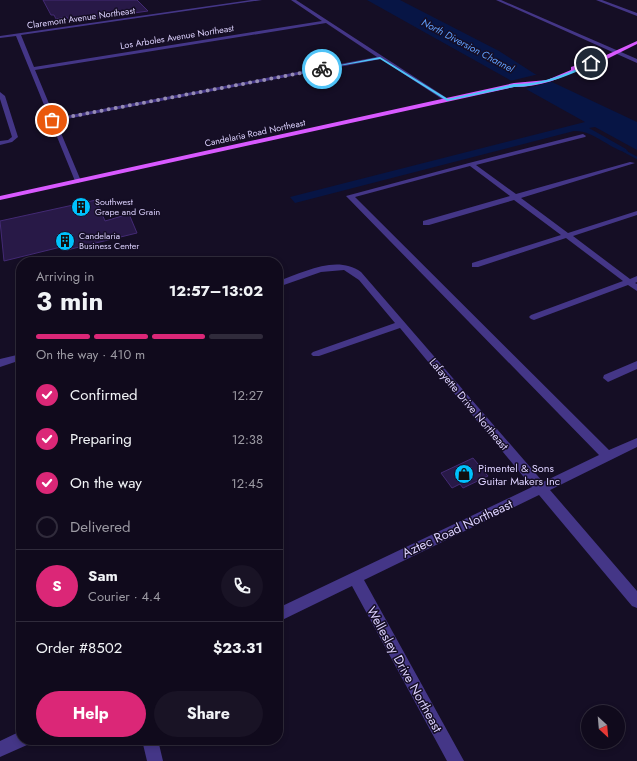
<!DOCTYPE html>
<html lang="en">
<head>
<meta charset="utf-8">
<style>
  :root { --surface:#100a1c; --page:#191325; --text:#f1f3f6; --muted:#9c9aa3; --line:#302b3b; --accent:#db2777 }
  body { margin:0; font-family:Jost,sans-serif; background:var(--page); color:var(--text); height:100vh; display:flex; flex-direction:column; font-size:15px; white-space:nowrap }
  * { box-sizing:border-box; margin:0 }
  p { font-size:13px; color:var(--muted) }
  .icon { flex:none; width:22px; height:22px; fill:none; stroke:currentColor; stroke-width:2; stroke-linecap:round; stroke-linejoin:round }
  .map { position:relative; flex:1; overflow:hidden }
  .panel { position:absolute; left:16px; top:257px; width:267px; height:488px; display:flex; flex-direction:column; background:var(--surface); border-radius:16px; box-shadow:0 2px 6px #0003,0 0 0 1px var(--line) }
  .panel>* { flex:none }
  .needle { width:26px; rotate:154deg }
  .controls { position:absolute; left:581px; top:705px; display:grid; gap:8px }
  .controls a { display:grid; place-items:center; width:44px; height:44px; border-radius:50%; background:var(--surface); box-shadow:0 2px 6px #0003,0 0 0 1px var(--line); font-size:20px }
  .pin { position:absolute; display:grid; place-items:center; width:34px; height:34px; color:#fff; margin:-17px; border:2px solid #fff; border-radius:50%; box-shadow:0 1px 4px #0007 }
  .courier { position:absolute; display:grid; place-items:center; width:40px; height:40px; margin:-20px; border:3px solid #4fc3f7; border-radius:50%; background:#fff; color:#222; box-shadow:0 1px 5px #0007 }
  .overview em { font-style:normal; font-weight:700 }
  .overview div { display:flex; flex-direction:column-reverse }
  .overview { display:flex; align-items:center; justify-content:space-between; height:68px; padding:0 20px }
  h1 { font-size:26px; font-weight:700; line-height:30px }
  .bar { display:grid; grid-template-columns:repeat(4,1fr); gap:6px 4px; align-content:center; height:48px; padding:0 20px }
  .bar i { height:5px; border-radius:3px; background:var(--line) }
  .bar .selected { background:var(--accent) }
  .bar p { grid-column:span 4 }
  .line { display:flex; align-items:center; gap:10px; padding:0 20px; border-top:1px solid var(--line) }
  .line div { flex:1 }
  .round { display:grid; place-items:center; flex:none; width:42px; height:42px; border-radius:21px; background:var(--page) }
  ol { padding:0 20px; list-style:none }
  li { display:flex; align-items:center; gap:12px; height:44px }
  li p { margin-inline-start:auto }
  li .icon { padding:4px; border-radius:50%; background:var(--accent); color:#fff; stroke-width:4 }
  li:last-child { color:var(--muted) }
  li i { width:22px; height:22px; border:2px solid var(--line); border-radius:50% }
  .primary-button { display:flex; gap:8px; margin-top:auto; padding:8px 20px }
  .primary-button a { flex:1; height:46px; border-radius:24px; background:var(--accent); color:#fff; font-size:16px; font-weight:700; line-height:46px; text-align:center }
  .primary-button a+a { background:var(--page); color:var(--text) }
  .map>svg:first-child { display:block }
  .water { fill:#071545 }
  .pier { fill:#150e25 }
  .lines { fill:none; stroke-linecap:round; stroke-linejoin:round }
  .stream { stroke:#071545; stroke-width:2.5 }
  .building { fill:#281947; stroke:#432a74 }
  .minor { fill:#443687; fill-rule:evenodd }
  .major { fill:#d859ff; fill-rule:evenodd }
  .route { fill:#4fc3f7 }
  .done { stroke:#978db3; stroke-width:4; stroke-dasharray:0 7.2 }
  .labels { text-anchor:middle; stroke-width:3; stroke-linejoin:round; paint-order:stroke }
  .far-street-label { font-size:9px; fill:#ddd2ff; stroke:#150e25 }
  .far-poi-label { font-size:9px; fill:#ddd2ff; stroke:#150e25; text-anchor:start }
  .far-water-label { font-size:10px; font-style:italic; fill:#60a0ff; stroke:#150e25 }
  .street-label { font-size:11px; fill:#ddd2ff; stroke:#150e25 }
  .poi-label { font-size:11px; fill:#ddd2ff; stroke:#150e25; text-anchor:start }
  .near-street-label { font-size:13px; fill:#ddd2ff; stroke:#150e25 }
</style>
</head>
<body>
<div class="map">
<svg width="637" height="761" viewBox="0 0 637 761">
  <rect width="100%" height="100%" fill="#150e25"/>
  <path class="water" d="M 367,0 L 400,0 L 499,51 L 535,74 L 637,122 L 637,150 L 595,127 L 589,128 L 626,149 L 629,153 C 610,150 594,130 574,131 L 295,203 L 290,197 L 585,122 Z"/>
  <path class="pier" d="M 539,74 L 554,81 L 525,89 L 510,81 Z"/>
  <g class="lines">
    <path class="stream" d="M 624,151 L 637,158"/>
  </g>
  <path class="building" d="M 43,0 L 137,0 L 148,11 L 70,22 L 67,17 L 56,19 L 54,15 L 51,15 Z
    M 96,200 L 105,221 L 129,214 L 137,233 L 67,250 L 65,246 L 4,261 L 0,221 Z
    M 473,458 L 488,476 L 463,488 L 460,484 L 452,488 L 441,473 Z"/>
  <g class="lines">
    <path class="minor" d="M 251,0 L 262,0 L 21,35 L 34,67 L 322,21 L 291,0 L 296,0 L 450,100 L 445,101 L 381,59 L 56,121 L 81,181 L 78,183 L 75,181 L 16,36 L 0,38 L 0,36 ZM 326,23 L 377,57 L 55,118 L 35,70 Z
      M 496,0 L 501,0 L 637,59 L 637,63 Z
      M 596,0 L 602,0 L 637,13 L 637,16 Z
      M 0,92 L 5,96 L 18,137 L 12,142 L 0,145 L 0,141 L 8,140 L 12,137 L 0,99 Z
      M 583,134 L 586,136 L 585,137 L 476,165 L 516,194 L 630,162 L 635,163 L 521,198 L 568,233 L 637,211 L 637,215 L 573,236 L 630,279 L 637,276 L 637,282 L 635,283 L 637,284 L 637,291 L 628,285 L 534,320 L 531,319 L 529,317 L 531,315 L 623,281 L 566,238 L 478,267 L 472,267 L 472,263 L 561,235 L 514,200 L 429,225 L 423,225 L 423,221 L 510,196 L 470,166 L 355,197 L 609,450 L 637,438 L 637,447 L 550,490 L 637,591 L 637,608 L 632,606 L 539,495 L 364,580 L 464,761 L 447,761 L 352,586 L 278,622 L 278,608 L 532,487 L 400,328 L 319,356 L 313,356 L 311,354 L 313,352 L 395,323 L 359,280 L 344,270 L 321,272 L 278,287 L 278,281 C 303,273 336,254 361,272 L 543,482 L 599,455 L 346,196 L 469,163 Z
      M 21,354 L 21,360 L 0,367 L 0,359 Z
      M 637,361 L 637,369 L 608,382 L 603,378 L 604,375 Z
      M 21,731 L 21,740 L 28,740 L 27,745 L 0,757 L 0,741 Z
      M 142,740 L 158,740 L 163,761 L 147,761 Z"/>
    <path class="major" d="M 637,41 L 637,44 C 627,49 617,54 607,59 C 599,62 590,62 583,66 C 562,79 540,87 514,87 L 0,200 L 0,196 L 514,83 L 547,80 L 571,70 L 571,67 L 602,57 Z"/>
  </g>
  <path class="route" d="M 380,57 L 448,99 L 514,84 C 539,85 567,74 590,63 L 592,63 C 574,76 536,87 514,87 L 447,101 L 380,59 L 320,69 Z"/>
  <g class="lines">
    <path class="done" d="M 52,120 L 322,69"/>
  </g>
  <defs>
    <g id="building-disc" transform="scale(1)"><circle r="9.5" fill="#00c1fd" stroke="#150e25"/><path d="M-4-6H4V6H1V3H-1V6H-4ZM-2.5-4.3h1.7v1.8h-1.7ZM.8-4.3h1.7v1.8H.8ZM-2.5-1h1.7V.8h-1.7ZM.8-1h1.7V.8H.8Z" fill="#111"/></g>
    <g id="shop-disc" transform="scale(1)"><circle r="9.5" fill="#00c1fd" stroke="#150e25"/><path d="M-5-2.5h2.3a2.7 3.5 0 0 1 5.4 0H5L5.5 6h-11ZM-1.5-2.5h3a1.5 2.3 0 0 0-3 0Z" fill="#111"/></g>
  </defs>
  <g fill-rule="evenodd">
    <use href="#building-disc" x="81" y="207"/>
    <use href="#building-disc" x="65" y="241"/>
    <use href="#shop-disc" x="464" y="474"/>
  </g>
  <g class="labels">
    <g class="far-street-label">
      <text transform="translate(81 18) rotate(-8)" y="3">Claremont Avenue Northeast</text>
      <text transform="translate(177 37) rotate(-9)" y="3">Los Arboles Avenue Northeast</text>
      <text transform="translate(255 133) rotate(-12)" y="3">Candelaria Road Northeast</text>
    </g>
    <g class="far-poi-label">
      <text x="95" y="205">Southwest<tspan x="95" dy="10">Grape and Grain</tspan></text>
      <text x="79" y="239">Candelaria<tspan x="79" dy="10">Business Center</tspan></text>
    </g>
    <g class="far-water-label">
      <text transform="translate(468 45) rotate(28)" y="4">North Diversion Channel</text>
    </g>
    <g class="street-label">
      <text transform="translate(469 404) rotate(50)" y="4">Lafayette Drive Northeast</text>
    </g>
    <g class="poi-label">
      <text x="478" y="472">Pimentel &amp; Sons<tspan x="478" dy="13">Guitar Makers Inc</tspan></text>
    </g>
    <g class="near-street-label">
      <text transform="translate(457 528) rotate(-25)" y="5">Aztec Road Northeast</text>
      <text transform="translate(405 669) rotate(61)" y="5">Wellesley Drive Northeast</text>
    </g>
  </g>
</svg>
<div class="controls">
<a><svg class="needle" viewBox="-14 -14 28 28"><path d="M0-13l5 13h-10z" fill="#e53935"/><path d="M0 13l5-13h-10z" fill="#9c9aa3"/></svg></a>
</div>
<div class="pin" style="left:52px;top:120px;background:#ea580c"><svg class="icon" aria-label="bag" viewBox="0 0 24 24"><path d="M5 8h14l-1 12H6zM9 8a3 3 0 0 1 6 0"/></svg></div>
<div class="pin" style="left:591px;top:63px;background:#1f2937"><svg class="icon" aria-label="home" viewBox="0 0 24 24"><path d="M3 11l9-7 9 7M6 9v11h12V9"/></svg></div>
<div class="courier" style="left:322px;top:69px"><svg class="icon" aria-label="bike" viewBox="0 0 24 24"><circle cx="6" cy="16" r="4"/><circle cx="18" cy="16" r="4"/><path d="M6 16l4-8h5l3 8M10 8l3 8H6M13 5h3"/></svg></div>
<section class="panel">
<div class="overview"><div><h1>3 min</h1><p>Arriving in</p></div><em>12:57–13:02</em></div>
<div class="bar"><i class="selected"></i><i class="selected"></i><i class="selected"></i><i></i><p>On the way · 410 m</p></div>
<ol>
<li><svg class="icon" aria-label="check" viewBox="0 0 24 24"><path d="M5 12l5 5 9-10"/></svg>Confirmed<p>12:27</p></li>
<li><svg class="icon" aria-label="check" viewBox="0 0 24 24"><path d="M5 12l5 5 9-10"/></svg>Preparing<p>12:38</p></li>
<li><svg class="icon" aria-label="check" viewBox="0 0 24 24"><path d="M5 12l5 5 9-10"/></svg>On the way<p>12:45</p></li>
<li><i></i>Delivered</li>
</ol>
<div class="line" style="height:72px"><b class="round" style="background:var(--accent);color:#fff">S</b><div><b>Sam</b><p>Courier · 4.4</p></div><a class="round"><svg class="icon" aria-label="phone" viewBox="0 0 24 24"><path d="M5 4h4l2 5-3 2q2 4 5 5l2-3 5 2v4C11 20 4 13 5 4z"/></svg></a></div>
<div class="line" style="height:52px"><div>Order #8502</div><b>$23.31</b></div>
<div class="primary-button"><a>Help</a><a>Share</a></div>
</section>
</div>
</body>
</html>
